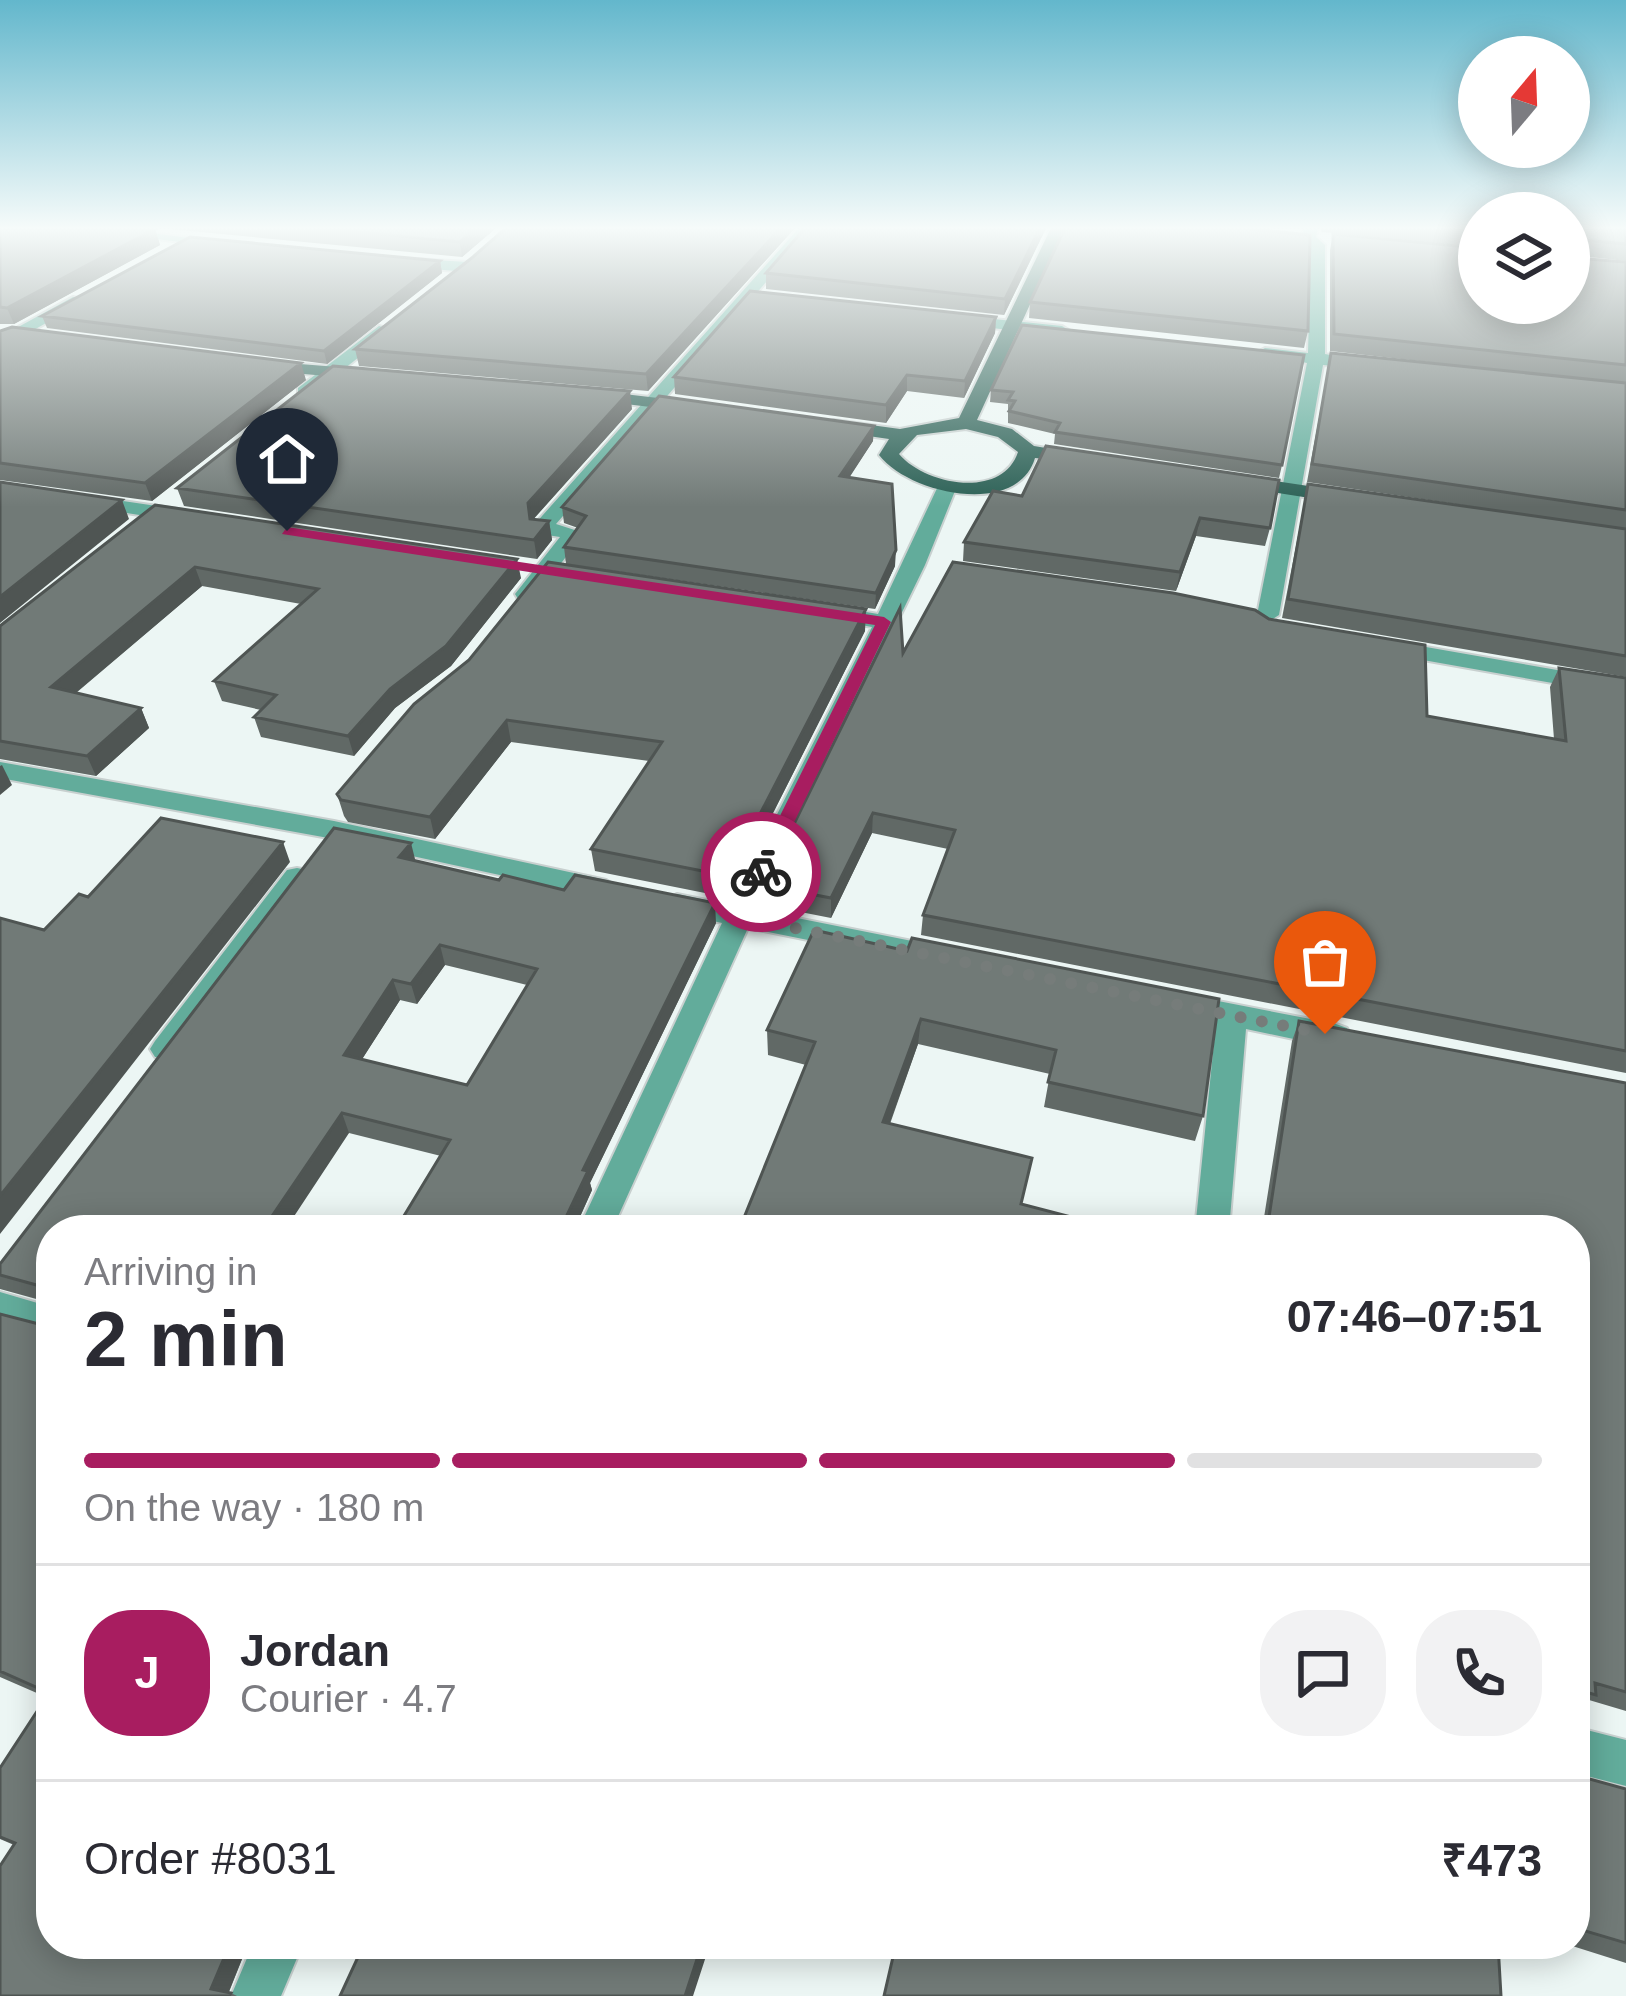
<!DOCTYPE html>
<html lang="en">
<head>
<meta charset="utf-8">
<style>
  :root { --surface:#fff; --page:#f2f2f3; --text:#2b2b33; --muted:#7c7c81; --line:#e1e1e2; --accent:#a81d60 }
  body { margin:0; font-family:Arial,sans-serif; background:var(--page); color:var(--text); height:100vh; display:flex; flex-direction:column; font-size:45px; white-space:nowrap }
  * { box-sizing:border-box; margin:0 }
  p { font-size:39px; color:var(--muted) }
  .icon { flex:none; width:66px; height:66px; fill:none; stroke:currentColor; stroke-width:2; stroke-linecap:round; stroke-linejoin:round }
  .map { position:relative; flex:1; overflow:hidden }
  .side { position:absolute; left:36px; top:1215px; width:1554px; height:744px; display:flex; flex-direction:column; background:var(--surface); border-radius:48px; box-shadow:0 6px 30px #0003 }
  .side>* { flex:none }
  .needle { width:78px; rotate:19deg }
  .tools { position:absolute; left:1458px; top:36px; display:grid; gap:24px }
  .tools a { display:grid; place-items:center; width:132px; height:132px; border-radius:50%; background:var(--surface); box-shadow:0 6px 30px #0003; font-size:60px }
  .pin { position:absolute; display:grid; place-items:center; width:102px; height:102px; color:#fff; margin:-123px -51px; border-radius:50% 50% 50% 0; rotate:-45deg; box-shadow:0 0 12px #0007 }
  .pin .icon { rotate:45deg }
  .courier { position:absolute; display:grid; place-items:center; width:120px; height:120px; margin:-60px; border:9px solid #a81d60; border-radius:50%; background:#fff; color:#222; box-shadow:0 3px 15px #0007 }
  .head em { font-style:normal; font-weight:800 }
  .head div { display:flex; flex-direction:column-reverse }
  .head { display:flex; align-items:center; justify-content:space-between; height:204px; padding:0 48px }
  h1 { font-size:78px; font-weight:800; line-height:90px }
  .bar { display:grid; grid-template-columns:repeat(4,1fr); gap:18px 12px; align-content:center; height:144px; padding:0 48px }
  .bar i { height:15px; border-radius:9px; background:var(--line) }
  .bar .selected { background:var(--accent) }
  .bar p { grid-column:span 4 }
  .line { display:flex; align-items:center; gap:30px; padding:0 48px; border-top:3px solid var(--line) }
  .line div { flex:1 }
  .round { display:grid; place-items:center; flex:none; width:126px; height:126px; border-radius:48px; background:var(--page) }
  .map>svg:first-child { display:block }
  .lines { fill:none; stroke-linecap:round; stroke-linejoin:round }
  .minor-casing { stroke:#c8d0cf; stroke-width:4 }
  .major-casing { stroke:#c8d0cf; stroke-width:4 }
  .minor { fill:#62ac9b; fill-rule:evenodd }
  .major { fill:#2a5f54; fill-rule:evenodd }
  .wall { fill:#616966; fill-rule:evenodd }
  .shaded-wall { fill:#4f5553 }
  .building { fill:#717a77; stroke:#4f5553; stroke-width:3; fill-rule:evenodd }
  .route { fill:#a81d60 }
  .done { stroke:#767c7a; stroke-width:12; stroke-dasharray:0 21.6 }
</style>
</head>
<body>
<div class="map">
<svg width="1626" height="1996" viewBox="0 0 1626 1996">
  <rect width="100%" height="100%" fill="#ecf6f4"/>
  <g class="lines">
    <g class="minor-casing">
      <path id="minor" d="M 71,228 L 114,228 L 234,244 L 227,248 Z
        M 799,228 L 813,228 L 556,524 L 584,533 L 534,599 L 518,599 L 515,594 L 560,537 L 534,533 L 534,525 Z
        M 1304,228 L 1318,228 L 1316,237 L 1325,245 L 1325,354 L 1375,364 L 1366,369 L 1323,365 L 1279,615 L 1268,622 L 1257,615 L 1307,363 L 1256,353 L 1265,348 L 1308,353 L 1311,247 L 1301,238 Z
        M 400,258 L 468,262 L 476,267 L 468,272 L 395,266 L 395,260 Z
        M 73,297 L 87,300 L 0,349 L 0,337 Z
        M 954,315 L 1062,326 L 1070,331 L 1062,336 L 948,323 L 946,320 Z
        M 379,326 L 393,330 L 310,396 L 298,396 L 298,388 Z
        M 940,482 L 957,486 L 925,565 L 757,910 L 947,948 L 962,958 L 947,968 L 748,928 L 612,1230 L 578,1230 L 722,923 L 667,911 L 663,904 L 677,894 L 731,905 L 872,627 L 817,617 L 814,612 L 825,605 L 878,614 Z
        M 89,496 L 184,510 L 194,516 L 184,522 L 82,506 L 82,498 Z
        M 1386,640 L 1626,682 L 1626,696 L 1378,652 L 1378,642 Z
        M 0,762 L 334,821 L 606,880 L 620,889 L 606,898 L 334,839 L 0,778 Z
        M 297,868 L 307,870 L 311,877 L 307,884 L 177,1057 L 155,1057 L 150,1049 L 155,1041 L 287,870 Z
        M 1177,993 L 1336,1024 L 1347,1028 L 1351,1036 L 1347,1044 L 1336,1048 L 1246,1029 L 1229,1230 L 1195,1230 L 1216,1023 L 1166,1012 L 1162,1004 L 1166,996 Z
        M 0,1292 L 51,1307 L 51,1339 L 0,1324 Z
        M 1575,1727 L 1626,1740 L 1626,1786 L 1575,1773 Z
        M 253,1944 L 303,1944 L 281,1996 L 231,1996 Z"/>
    </g>
    <g class="major-casing">
      <path id="major" d="M 1051,228 L 1065,228 L 977,420 L 1012,429 L 1034,446 L 1088,455 L 1088,463 L 1035,458 C 1017,518 909,494 879,455 L 889,439 L 827,430 L 827,422 L 834,420 L 900,429 L 959,418 ZM 966,429 L 998,437 L 1018,452 C 1002,500 925,485 899,454 L 917,435 Z
        M 262,361 L 363,369 L 372,374 L 363,379 L 256,370 L 253,366 Z
        M 590,390 L 692,402 L 701,407 L 692,412 L 584,399 L 584,391 Z
        M 1241,476 L 1342,491 L 1352,497 L 1342,503 L 1234,486 L 1234,478 Z"/>
    </g>
    <use href="#minor" class="minor"/>
    <use href="#major" class="major"/>
  </g>
  <path class="wall" d="M 0,228 L 155,229 L 160,245 L 14,324 L 0,324 Z
    M 158,228 L 496,228 L 462,257 Z
    M 506,228 L 795,228 L 648,391 L 359,366 L 355,349 L 473,257 Z
    M 805,228 L 1046,228 L 1004,315 L 766,289 L 766,273 Z
    M 1248,228 L 1300,228 L 1299,229 Z
    M 1320,228 L 1479,228 L 1479,247 L 1322,232 Z
    M 1569,228 L 1626,228 L 1626,261 L 1572,255 L 1575,258 L 1626,262 L 1626,677 L 1282,618 L 1308,484 L 1570,521 L 1307,482 L 1331,353 L 1553,376 L 1330,351 L 1330,250 L 1333,234 L 1479,303 Z
    M 440,261 L 442,273 L 327,364 L 47,328 L 42,316 Z
    M 1030,302 L 1308,331 L 1304,348 L 1029,318 Z
    M 996,317 L 995,333 L 964,398 L 907,391 L 886,423 L 675,394 L 674,377 Z
    M 1022,325 L 1282,465 L 1279,478 L 1054,444 L 1055,434 L 1008,423 L 1008,404 L 990,402 L 991,390 Z
    M 0,331 L 306,380 L 152,501 L 0,480 Z
    M 632,409 L 533,519 L 549,521 L 552,540 L 537,559 L 184,506 L 177,488 Z
    M 873,441 L 849,477 L 895,566 L 875,609 L 566,564 L 564,547 L 578,528 L 564,523 L 562,507 Z
    M 1046,446 L 1270,528 L 1265,546 L 1196,536 L 1176,591 L 963,561 L 964,542 L 1022,496 Z
    M 155,505 L 521,578 L 451,666 L 395,708 L 354,756 L 261,737 L 254,717 L 261,710 L 222,701 L 214,681 L 301,604 L 202,586 L 76,693 L 141,708 L 149,728 L 96,776 L 0,759 L 0,626 Z
    M 865,631 L 730,898 L 595,871 L 591,849 L 649,761 L 511,742 L 435,839 L 348,822 L 344,816 L 337,794 L 414,704 Z
    M 903,653 L 1427,716 L 1554,739 L 1550,687 L 1559,668 L 1626,678 L 1626,1073 L 921,935 L 923,915 L 948,849 L 872,833 L 831,918 L 765,905 L 764,885 Z
    M 415,861 L 499,880 L 564,890 L 716,923 L 590,1183 L 592,1190 L 574,1230 L 406,1230 L 402,1219 L 441,1156 L 349,1133 L 51,1230 L 51,1944 L 248,1944 L 229,1992 L 237,1996 L 0,1996 L 14,1845 L 0,1839 L 0,1768 L 46,1697 L 0,1677 L 0,1314 L 39,1324 L 40,1300 L 0,1289 L 0,1264 ZM 445,965 L 527,985 L 467,1085 L 362,1059 L 400,1000 L 417,1004 Z
    M 814,930 L 1203,1116 L 1195,1141 L 1044,1107 L 1050,1074 L 918,1044 L 890,1124 L 1022,1204 L 739,1230 L 806,1065 L 768,1055 L 767,1030 Z
    M 1299,1021 L 1626,1083 L 1626,1711 L 1589,1700 L 1578,1709 L 1575,1708 L 1575,1230 L 1262,1230 L 1292,1041 Z
    M 1575,1775 L 1626,1789 L 1626,1963 L 1566,1944 L 1575,1944 Z"/>
  <path class="shaded-wall" d="M 476,228 L 496,228 L 462,257 L 460,242 Z
    M 781,228 L 795,228 L 648,391 L 646,374 Z
    M 1040,228 L 1046,228 L 1004,315 L 1005,299 Z
    M 155,229 L 160,245 L 14,324 L 7,308 Z
    M 440,261 L 442,273 L 327,364 L 324,351 Z
    M 996,317 L 995,333 L 964,398 L 965,381 Z
    M 301,363 L 306,380 L 152,501 L 145,483 Z
    M 907,375 L 907,391 L 886,423 L 886,405 Z
    M 630,391 L 632,409 L 531,522 L 528,503 Z
    M 874,426 L 873,441 L 840,492 L 840,476 Z
    M 122,500 L 129,519 L 0,623 L 0,597 Z
    M 1200,518 L 1196,536 L 1176,591 L 1180,572 Z
    M 549,521 L 552,540 L 537,559 L 534,540 Z
    M 896,550 L 895,566 L 875,609 L 876,593 Z
    M 517,559 L 521,578 L 451,666 L 395,708 L 354,756 L 348,736 L 390,689 Z
    M 195,567 L 202,586 L 60,706 L 51,687 Z
    M 866,609 L 865,631 L 730,898 L 728,876 Z
    M 141,708 L 149,728 L 96,776 L 87,756 Z
    M 507,720 L 511,742 L 435,839 L 430,817 Z
    M 2,765 L 12,785 L 0,795 L 0,766 Z
    M 873,813 L 872,833 L 831,918 L 831,898 Z
    M 283,842 L 290,862 L 0,1234 L 0,1196 Z
    M 411,843 L 416,863 L 399,857 Z
    M 715,903 L 716,923 L 590,1183 L 592,1190 L 574,1230 L 560,1230 L 583,1170 Z
    M 440,945 L 445,965 L 417,1004 L 411,984 Z
    M 393,980 L 400,1000 L 352,1075 L 344,1055 Z
    M 921,1019 L 918,1044 L 881,1147 L 883,1122 Z
    M 342,1113 L 349,1133 L 285,1230 L 270,1219 Z
    M 230,1944 L 248,1944 L 227,1996 L 211,1989 Z
    M 702,1944 L 710,1944 L 693,1996 L 685,1996 Z"/>
  <path class="building" d="M 0,228 L 143,228 L 155,229 L 7,308 L 0,307 Z
    M 313,228 L 476,228 L 460,242 Z
    M 506,228 L 781,228 L 646,374 L 355,349 L 473,257 Z
    M 805,228 L 1040,228 L 1005,299 L 766,273 Z
    M 1065,228 L 1243,228 L 1310,235 L 1308,331 L 1030,302 Z
    M 1445,228 L 1479,228 L 1479,231 Z
    M 1569,228 L 1626,228 L 1626,244 L 1575,239 L 1570,253 L 1575,258 L 1626,262 L 1626,365 L 1334,334 L 1333,234 L 1479,248 L 1479,303 L 1569,303 Z
    M 190,237 L 440,261 L 324,351 L 42,316 Z
    M 750,291 L 996,317 L 965,381 L 907,375 L 886,405 L 674,377 Z
    M 1022,325 L 1304,355 L 1282,465 L 1055,432 L 1060,423 L 1009,411 L 1015,401 L 1008,400 L 1013,392 L 991,390 Z
    M 12,327 L 301,363 L 145,483 L 0,463 L 0,331 Z
    M 1331,353 L 1626,383 L 1626,510 L 1312,464 Z
    M 333,366 L 630,391 L 528,503 L 530,519 L 549,521 L 534,540 L 177,488 Z
    M 659,396 L 874,426 L 840,476 L 892,484 L 896,550 L 876,593 L 564,547 L 586,516 L 562,507 Z
    M 1046,446 L 1279,480 L 1270,528 L 1200,518 L 1180,572 L 964,542 L 993,491 L 1022,496 Z
    M 0,482 L 122,500 L 0,597 Z
    M 1308,484 L 1626,529 L 1626,656 L 1288,599 Z
    M 155,505 L 517,559 L 446,646 L 390,689 L 348,736 L 254,717 L 276,695 L 214,681 L 318,589 L 195,567 L 51,687 L 141,708 L 87,756 L 0,741 L 0,626 Z
    M 548,562 L 866,609 L 728,876 L 591,849 L 662,742 L 507,720 L 430,817 L 341,800 L 337,794 L 414,704 L 469,660 Z
    M 953,562 L 1173,593 L 1255,610 L 1269,619 L 1425,645 L 1427,716 L 1566,741 L 1559,668 L 1626,678 L 1626,1051 L 923,915 L 955,830 L 873,813 L 831,898 L 764,885 L 900,608 L 903,653 Z
    M 161,818 L 283,842 L 0,1196 L 0,918 L 44,930 L 79,894 L 88,897 Z
    M 334,828 L 411,843 L 399,857 L 499,880 L 503,875 L 564,890 L 575,875 L 715,903 L 583,1170 L 588,1171 L 560,1230 L 440,1230 L 402,1219 L 450,1140 L 342,1113 L 270,1219 L 310,1230 L 51,1230 L 51,1944 L 230,1944 L 211,1989 L 231,1993 L 229,1996 L 0,1996 L 0,1866 L 15,1843 L 0,1837 L 0,1768 L 49,1693 L 0,1671 L 0,1314 L 39,1324 L 40,1286 L 0,1275 L 0,1264 ZM 440,945 L 537,969 L 467,1085 L 344,1055 L 393,980 L 411,984 Z
    M 814,930 L 907,951 L 912,938 L 1219,999 L 1203,1116 L 1048,1082 L 1056,1050 L 921,1019 L 883,1122 L 1032,1158 L 1021,1204 L 1121,1230 L 739,1230 L 815,1042 L 767,1030 Z
    M 1299,1021 L 1626,1083 L 1626,1692 L 1595,1683 L 1596,1695 L 1575,1689 L 1575,1230 L 1267,1230 Z
    M 1575,1775 L 1626,1789 L 1626,1943 L 1575,1928 Z
    M 364,1944 L 702,1944 L 685,1996 L 340,1996 Z
    M 896,1944 L 1498,1944 L 1501,1996 L 884,1996 Z"/>
  <linearGradient id="sky" x2="0" y2="1"><stop stop-color="#63b7cc"/><stop offset="0.45" stop-color="#f6fbfa"/><stop offset="1" stop-color="#f6fbfa" stop-opacity="0"/></linearGradient>
  <rect width="1626" height="507" fill="url(#sky)"/>
  <path class="route" d="M 287,527 L 884,617 L 891,622 L 770,872 L 761,878 L 752,872 L 875,625 L 282,534 Z"/>
  <g class="lines">
    <path class="done" d="M 761,872 L 739,917 L 1325,1034"/>
  </g>
</svg>
<div class="tools">
<a><svg class="needle" viewBox="-14 -14 28 28"><path d="M0-13l5 13h-10z" fill="#e53935"/><path d="M0 13l5-13h-10z" fill="#7c7c81"/></svg></a>
<a><svg class="icon" aria-label="layers" viewBox="0 0 24 24"><path d="M12 4l9 5-9 5-9-5zM3 14l9 5 9-5"/></svg></a>
</div>
<div class="pin" style="left:1325px;top:1034px;background:#ea580c"><svg class="icon" aria-label="bag" viewBox="0 0 24 24"><path d="M5 8h14l-1 12H6zM9 8a3 3 0 0 1 6 0"/></svg></div>
<div class="pin" style="left:287px;top:531px;background:#1f2937"><svg class="icon" aria-label="home" viewBox="0 0 24 24"><path d="M3 11l9-7 9 7M6 9v11h12V9"/></svg></div>
<div class="courier" style="left:761px;top:872px"><svg class="icon" aria-label="bike" viewBox="0 0 24 24"><circle cx="6" cy="16" r="4"/><circle cx="18" cy="16" r="4"/><path d="M6 16l4-8h5l3 8M10 8l3 8H6M13 5h3"/></svg></div>
<section class="side">
<div class="head"><div><h1>2 min</h1><p>Arriving in</p></div><em>07:46–07:51</em></div>
<div class="bar"><i class="selected"></i><i class="selected"></i><i class="selected"></i><i></i><p>On the way · 180 m</p></div>
<div class="line" style="height:216px"><b class="round" style="background:var(--accent);color:#fff">J</b><div><b>Jordan</b><p>Courier · 4.7</p></div><a class="round"><svg class="icon" aria-label="chat" viewBox="0 0 24 24"><path d="M4 5h16v11H9l-5 4z"/></svg></a><a class="round"><svg class="icon" aria-label="phone" viewBox="0 0 24 24"><path d="M5 4h4l2 5-3 2q2 4 5 5l2-3 5 2v4C11 20 4 13 5 4z"/></svg></a></div>
<div class="line" style="height:156px"><div>Order #8031</div><b>₹473</b></div>
</section>
</div>
</body>
</html>
